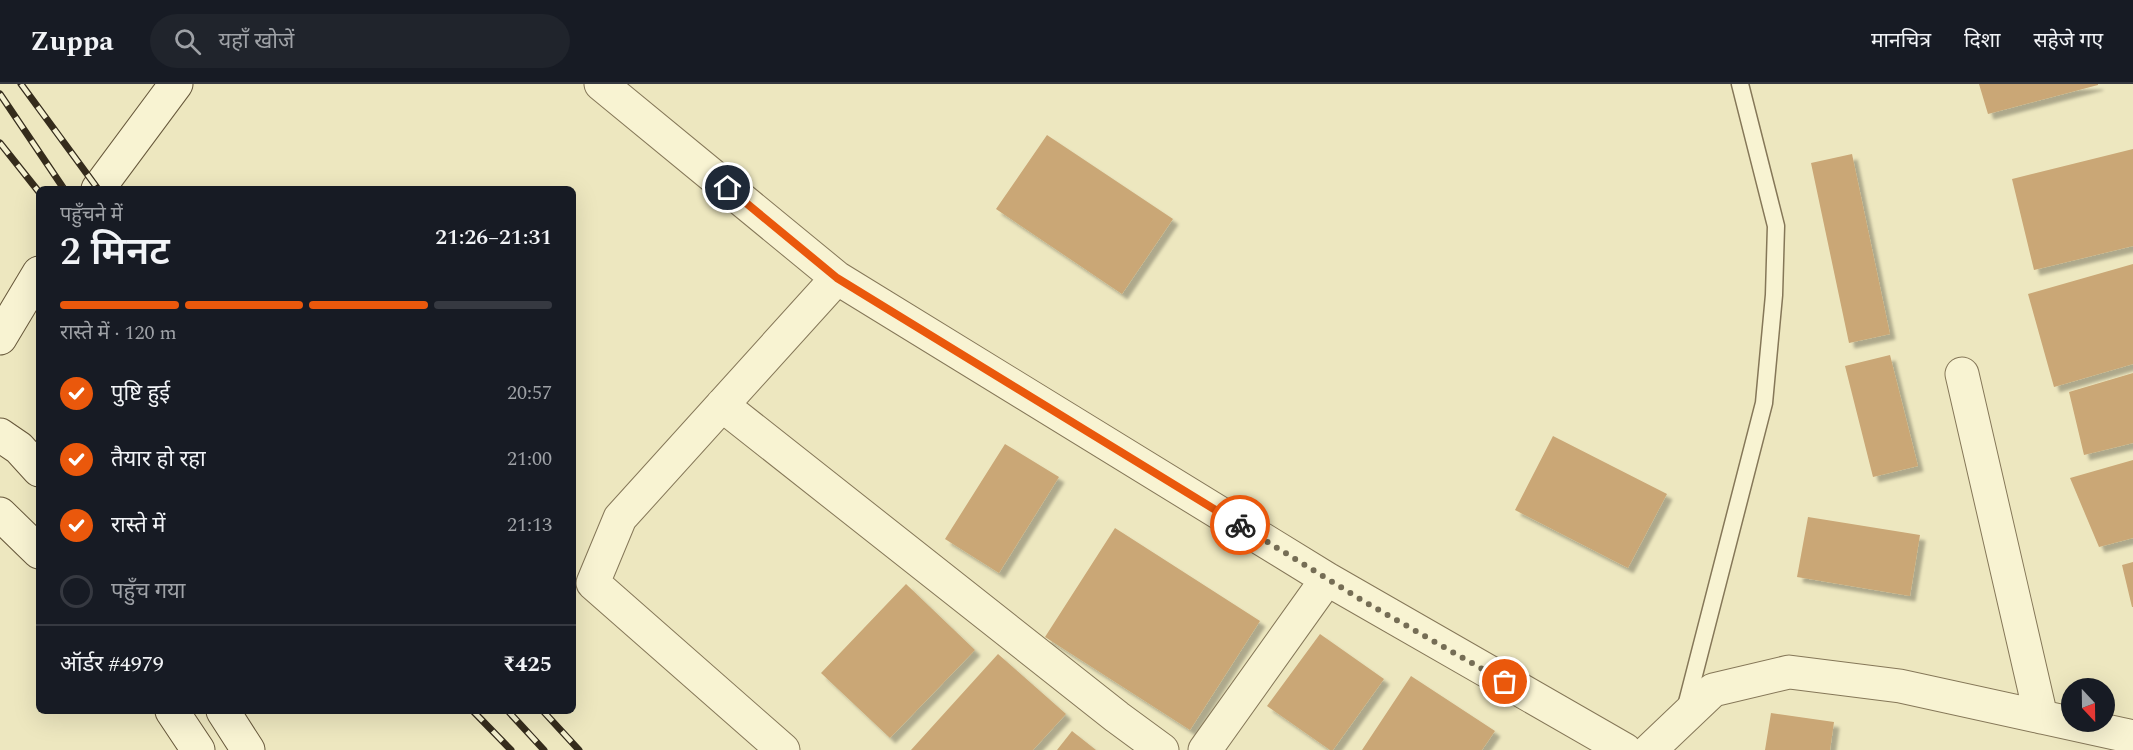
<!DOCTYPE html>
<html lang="hi">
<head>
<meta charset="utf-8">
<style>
  :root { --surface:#171b24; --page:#20242c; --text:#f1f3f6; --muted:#9ea1a6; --line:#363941; --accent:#ea580c }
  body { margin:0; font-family:Spectral,"Noto Sans Devanagari",serif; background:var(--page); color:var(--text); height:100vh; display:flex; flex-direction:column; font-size:22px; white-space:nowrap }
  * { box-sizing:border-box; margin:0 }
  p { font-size:20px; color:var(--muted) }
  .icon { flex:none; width:33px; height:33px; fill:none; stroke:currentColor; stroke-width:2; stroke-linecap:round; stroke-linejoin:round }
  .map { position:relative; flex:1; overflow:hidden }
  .side { position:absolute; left:36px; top:102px; width:540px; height:528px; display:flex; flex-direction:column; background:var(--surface); border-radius:9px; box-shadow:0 6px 24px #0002 }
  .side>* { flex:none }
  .needle { width:39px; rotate:158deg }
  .controls { position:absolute; left:2061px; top:594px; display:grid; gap:12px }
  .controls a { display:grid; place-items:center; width:54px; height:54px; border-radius:50%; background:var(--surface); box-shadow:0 6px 24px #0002; font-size:30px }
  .pin { position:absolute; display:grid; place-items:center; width:51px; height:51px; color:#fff; margin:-26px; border:3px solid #fff; border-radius:50%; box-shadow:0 2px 6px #0007 }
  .courier { position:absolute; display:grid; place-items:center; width:60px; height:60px; margin:-30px; border:4px solid #ea580c; border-radius:50%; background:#fff; color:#222; box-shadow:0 2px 8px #0007 }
  .headline em { font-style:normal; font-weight:600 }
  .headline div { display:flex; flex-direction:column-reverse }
  .headline { display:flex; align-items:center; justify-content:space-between; height:102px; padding:0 24px }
  h1 { font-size:39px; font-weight:600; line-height:45px }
  .bar { display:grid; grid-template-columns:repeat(4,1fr); gap:9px 6px; align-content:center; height:72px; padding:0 24px }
  .bar i { height:8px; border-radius:4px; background:var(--line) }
  .bar .on { background:var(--accent) }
  .bar p { grid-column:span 4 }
  .line { display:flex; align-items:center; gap:15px; padding:0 24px; border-top:2px solid var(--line) }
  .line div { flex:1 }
  ol { padding:0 24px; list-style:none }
  li { display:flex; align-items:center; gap:18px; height:66px }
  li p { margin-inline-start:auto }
  li .icon { padding:6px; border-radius:50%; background:var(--accent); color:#fff; stroke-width:4 }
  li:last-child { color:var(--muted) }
  li i { width:33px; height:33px; border:3px solid var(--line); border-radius:50% }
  header { display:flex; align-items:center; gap:36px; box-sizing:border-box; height:84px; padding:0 30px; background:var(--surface); border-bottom:2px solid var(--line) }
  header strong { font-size:28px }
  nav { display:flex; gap:33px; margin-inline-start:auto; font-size:21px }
  .search { width:420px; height:54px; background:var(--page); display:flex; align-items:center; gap:15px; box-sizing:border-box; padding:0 21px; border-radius:33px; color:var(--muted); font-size:22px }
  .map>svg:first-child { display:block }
  .building { fill:#caa776; filter:url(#shadow) }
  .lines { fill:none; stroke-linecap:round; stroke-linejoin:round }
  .lane-casing { stroke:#857758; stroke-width:19 }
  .street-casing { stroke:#857758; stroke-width:35 }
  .secondary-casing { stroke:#67583b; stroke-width:35 }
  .lane { stroke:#f8f3d2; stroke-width:16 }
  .street { stroke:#f8f3d2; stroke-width:33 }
  .secondary { stroke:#f8f3d2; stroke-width:33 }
  .rail-casing { stroke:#352c1c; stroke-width:7 }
  .rail { stroke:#f4f0cf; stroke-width:4.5; stroke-dasharray:14; stroke-linecap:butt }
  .done { stroke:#756d55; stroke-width:6; stroke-dasharray:0 10.8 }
  .route { stroke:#ea580c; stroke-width:8 }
</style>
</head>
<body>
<header>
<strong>Zuppa</strong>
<div class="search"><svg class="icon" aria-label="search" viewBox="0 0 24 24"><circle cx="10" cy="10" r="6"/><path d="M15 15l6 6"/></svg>यहाँ खोजें</div>
<nav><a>मानचित्र</a><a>दिशा</a><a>सहेजे गए</a></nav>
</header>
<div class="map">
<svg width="2133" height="666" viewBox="0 0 2133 666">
  <defs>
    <filter id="shadow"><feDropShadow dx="5.5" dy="5.5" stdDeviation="1.5" flood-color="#0004"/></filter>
  </defs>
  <rect width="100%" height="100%" fill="#ede7bf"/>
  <path class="building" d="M 1979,0 L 2098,0 L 2098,1 L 1988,30 Z
    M 1047,51 L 1173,135 L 1122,210 L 996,125 Z
    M 2133,65 L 2133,162 L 2034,186 L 2012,95 Z
    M 1852,70 L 1890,250 L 1849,259 L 1811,79 Z
    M 2133,180 L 2133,280 L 2054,303 L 2028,210 Z
    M 1890,271 L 1918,382 L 1873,393 L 1845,282 Z
    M 2133,289 L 2133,359 L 2084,371 L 2069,308 Z
    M 1553,352 L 1667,410 L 1628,484 L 1515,426 Z
    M 1005,360 L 1059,393 L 999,489 L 945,455 Z
    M 2133,376 L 2133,454 L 2099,463 L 2070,394 Z
    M 1808,433 L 1920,451 L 1910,512 L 1797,493 Z
    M 1115,444 L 1260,537 L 1190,646 L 1045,553 Z
    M 2133,478 L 2133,523 L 2132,523 L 2122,481 Z
    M 906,500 L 975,566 L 890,654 L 821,589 Z
    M 1320,550 L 1384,595 L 1333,666 L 1330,666 L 1267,622 Z
    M 998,570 L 1066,630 L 1033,666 L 911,666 Z
    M 1411,592 L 1495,647 L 1482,666 L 1362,666 Z
    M 1771,629 L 1834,638 L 1830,666 L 1765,666 Z
    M 1072,647 L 1096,666 L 1057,666 Z"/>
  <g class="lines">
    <g class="lane-casing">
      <path id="lane" d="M 1685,626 L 1764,319 L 1774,211 L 1776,142 L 1740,0"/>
    </g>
    <g class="street-casing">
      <path id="street" d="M 601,0 L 837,194 L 1327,495 L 1625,666
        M 1962,290 L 2041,633
        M 722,321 L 1117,633 L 1162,666
        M 783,666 L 593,499 L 620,434 L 837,194
        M 1205,666 L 1327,495
        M 1650,666 L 1713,606 L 1789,588 L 1900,602 L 2133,653"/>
    </g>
    <g class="secondary-casing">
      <path id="secondary" d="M 98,105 L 176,0
        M 0,254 L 39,189
        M 0,351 L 19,364 L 39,386
        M 0,430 L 39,468
        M 172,627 L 198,666
        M 223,627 L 248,666"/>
    </g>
    <use href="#lane" class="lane"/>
    <use href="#street" class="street"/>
    <use href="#secondary" class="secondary"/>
    <g class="rail-casing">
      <path id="rail" d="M 21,0 L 98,105
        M 0,10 L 64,105
        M 0,59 L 39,108
        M 473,627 L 511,666
        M 508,627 L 544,666
        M 543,627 L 579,666"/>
    </g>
    <use href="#rail" class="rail"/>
  </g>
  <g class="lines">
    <path class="done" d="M 1240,441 L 1365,518 L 1505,598"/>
    <path class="route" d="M 728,104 L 837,194 L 1240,441"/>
  </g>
</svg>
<div class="controls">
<a><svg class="needle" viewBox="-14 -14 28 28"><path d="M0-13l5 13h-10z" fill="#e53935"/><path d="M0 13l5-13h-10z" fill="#9ea1a6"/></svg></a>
</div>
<div class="pin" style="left:1505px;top:598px;background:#ea580c"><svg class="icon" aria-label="bag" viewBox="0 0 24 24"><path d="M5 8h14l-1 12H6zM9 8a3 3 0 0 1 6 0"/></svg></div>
<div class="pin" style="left:728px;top:104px;background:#1f2937"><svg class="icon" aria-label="home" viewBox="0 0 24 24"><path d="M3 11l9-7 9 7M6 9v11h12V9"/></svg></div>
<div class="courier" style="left:1240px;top:441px"><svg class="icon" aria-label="bike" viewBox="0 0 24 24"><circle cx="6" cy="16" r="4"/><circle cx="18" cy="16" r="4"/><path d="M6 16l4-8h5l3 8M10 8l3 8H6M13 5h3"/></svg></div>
<section class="side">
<div class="headline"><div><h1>2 मिनट</h1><p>पहुँचने में</p></div><em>21:26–21:31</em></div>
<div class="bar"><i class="on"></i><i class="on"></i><i class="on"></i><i></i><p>रास्ते में · 120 m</p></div>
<ol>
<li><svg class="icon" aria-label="check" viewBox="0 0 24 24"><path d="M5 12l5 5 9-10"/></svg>पुष्टि हुई<p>20:57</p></li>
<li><svg class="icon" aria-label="check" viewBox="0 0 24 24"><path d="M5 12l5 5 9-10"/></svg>तैयार हो रहा<p>21:00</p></li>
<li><svg class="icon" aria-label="check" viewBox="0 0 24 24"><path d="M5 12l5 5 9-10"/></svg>रास्ते में<p>21:13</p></li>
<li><i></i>पहुँच गया</li>
</ol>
<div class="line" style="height:78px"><div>ऑर्डर #4979</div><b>₹425</b></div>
</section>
</div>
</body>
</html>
